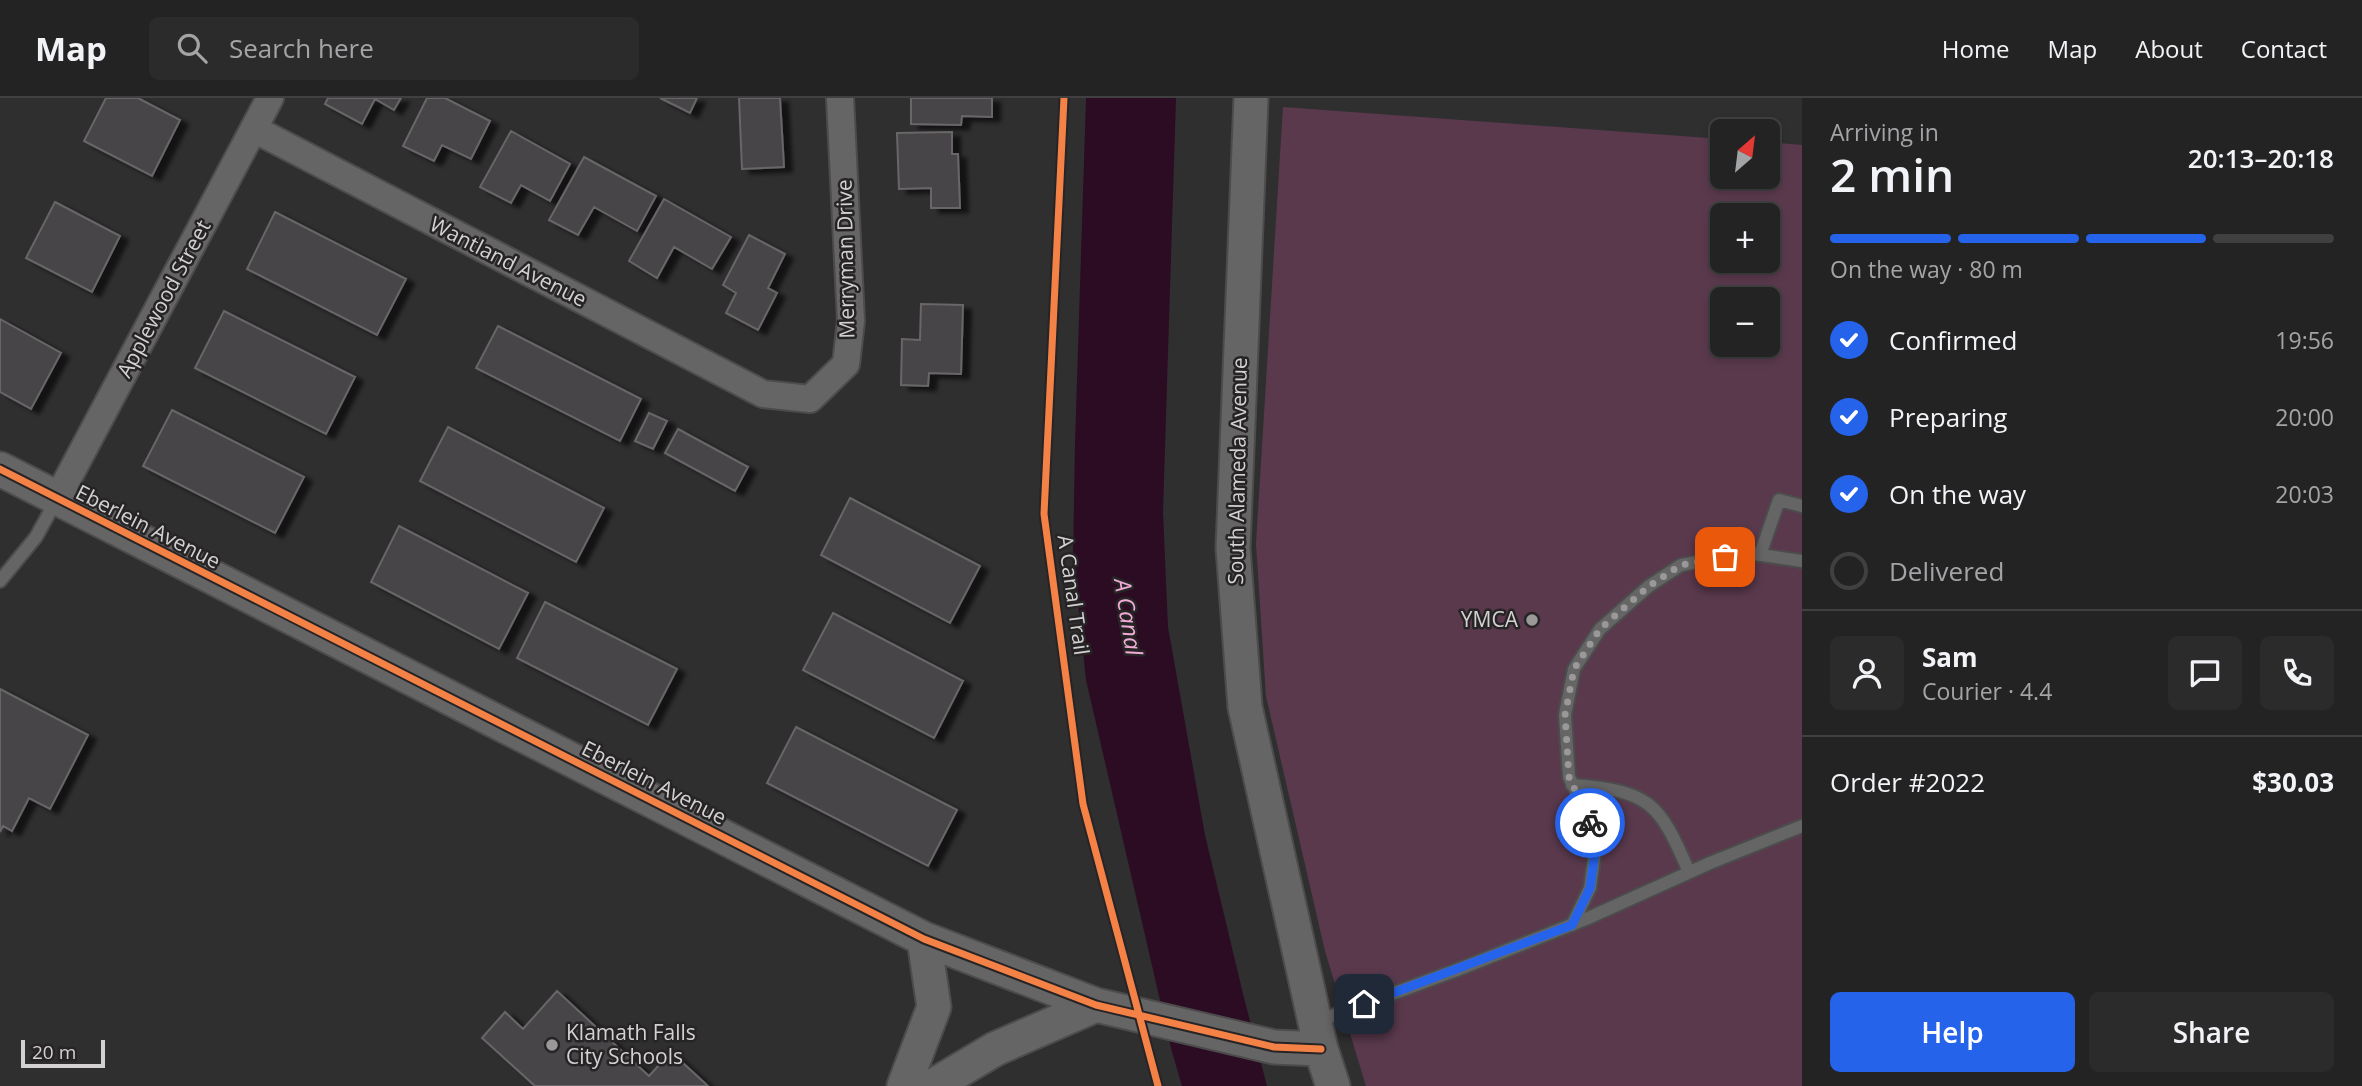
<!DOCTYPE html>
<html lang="en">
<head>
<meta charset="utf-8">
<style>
  :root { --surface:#242324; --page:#2c2b2c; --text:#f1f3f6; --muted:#a3a4a6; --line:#414041; --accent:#2563eb }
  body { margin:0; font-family:"Open Sans",sans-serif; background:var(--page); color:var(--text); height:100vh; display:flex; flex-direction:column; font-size:26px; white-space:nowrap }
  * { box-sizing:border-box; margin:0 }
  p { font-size:23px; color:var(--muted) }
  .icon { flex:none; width:38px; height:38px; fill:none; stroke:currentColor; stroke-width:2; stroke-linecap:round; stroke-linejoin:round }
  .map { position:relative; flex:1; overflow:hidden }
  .drawer { display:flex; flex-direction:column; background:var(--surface); width:560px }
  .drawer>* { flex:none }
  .needle { width:46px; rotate:28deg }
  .fabs { position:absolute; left:1710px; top:21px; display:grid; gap:14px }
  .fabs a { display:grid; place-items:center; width:70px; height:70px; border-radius:10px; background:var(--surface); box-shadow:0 4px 10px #0003,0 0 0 2px var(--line); font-size:35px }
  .scale { position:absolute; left:21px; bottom:18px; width:84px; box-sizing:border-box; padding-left:7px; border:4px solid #d3d1d2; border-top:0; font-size:19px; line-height:24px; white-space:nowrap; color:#d3d1d2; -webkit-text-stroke:5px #272426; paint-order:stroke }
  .pin { position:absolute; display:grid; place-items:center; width:60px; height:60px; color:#fff; margin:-30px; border-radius:14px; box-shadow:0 4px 10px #0006 }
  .courier { position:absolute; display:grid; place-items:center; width:70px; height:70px; margin:-35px; border:5px solid #2563eb; border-radius:50%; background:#fff; color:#222; box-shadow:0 2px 9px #0007 }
  .summary em { font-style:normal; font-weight:600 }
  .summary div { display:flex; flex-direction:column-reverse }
  .summary { display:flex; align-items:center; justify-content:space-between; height:119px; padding:0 28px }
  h1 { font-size:46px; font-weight:600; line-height:52px }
  .bar { display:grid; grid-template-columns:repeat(4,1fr); gap:10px 7px; align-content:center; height:84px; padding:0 28px }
  .bar i { height:9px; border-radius:5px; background:var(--line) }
  .bar .selected { background:var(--accent) }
  .bar p { grid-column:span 4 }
  .line { display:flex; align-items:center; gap:18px; padding:0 28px; border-top:2px solid var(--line) }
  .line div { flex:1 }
  .round { display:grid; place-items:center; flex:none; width:74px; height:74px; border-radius:10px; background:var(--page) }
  ol { padding:0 28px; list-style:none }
  li { display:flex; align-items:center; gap:21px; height:77px }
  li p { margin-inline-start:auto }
  li .icon { padding:7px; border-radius:50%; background:var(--accent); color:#fff; stroke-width:4 }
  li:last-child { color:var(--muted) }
  li i { width:38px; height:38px; border:4px solid var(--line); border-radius:50% }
  .button { display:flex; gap:14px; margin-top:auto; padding:14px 28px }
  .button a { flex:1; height:80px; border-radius:10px; background:var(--accent); color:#fff; font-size:28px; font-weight:600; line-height:80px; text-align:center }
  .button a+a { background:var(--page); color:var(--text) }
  header { display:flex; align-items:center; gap:42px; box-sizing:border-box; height:98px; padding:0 35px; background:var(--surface); border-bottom:2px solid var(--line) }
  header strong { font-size:33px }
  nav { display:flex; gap:38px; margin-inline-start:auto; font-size:24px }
  .search { width:490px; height:63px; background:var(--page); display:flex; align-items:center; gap:18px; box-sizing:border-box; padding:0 24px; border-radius:10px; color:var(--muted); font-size:26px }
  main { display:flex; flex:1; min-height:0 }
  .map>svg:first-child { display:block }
  .green { fill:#5a394d; fill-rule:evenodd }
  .water { fill:#2c0c22 }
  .building { fill:#474546; stroke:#676667; stroke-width:2; filter:url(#shadow) }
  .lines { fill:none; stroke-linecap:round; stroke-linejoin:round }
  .service-casing { stroke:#4d4c4d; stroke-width:16 }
  .minor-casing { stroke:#4d4c4d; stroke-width:30 }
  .tertiary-casing { stroke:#4d4c4d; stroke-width:37 }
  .service { stroke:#666566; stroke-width:12 }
  .minor { stroke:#666566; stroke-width:26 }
  .tertiary { stroke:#666566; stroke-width:33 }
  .cycleway-casing { stroke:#272426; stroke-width:11 }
  .cycleway { stroke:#f48246; stroke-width:7 }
  .done { stroke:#9a9899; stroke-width:7; stroke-dasharray:0 12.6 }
  .route { stroke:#2563eb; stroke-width:9 }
  .poi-dot { fill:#9a9899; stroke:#272426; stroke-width:2.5 }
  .labels { text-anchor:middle; stroke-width:5; stroke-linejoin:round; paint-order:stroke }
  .street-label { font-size:21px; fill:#d3d1d2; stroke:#272426 }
  .poi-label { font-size:21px; fill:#d3d1d2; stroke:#272426; text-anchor:end }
  .water-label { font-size:23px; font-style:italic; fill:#f1abd6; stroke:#272426 }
</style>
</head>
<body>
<header>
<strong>Map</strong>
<div class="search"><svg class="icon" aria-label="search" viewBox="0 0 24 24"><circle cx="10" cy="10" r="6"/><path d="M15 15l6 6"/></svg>Search here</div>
<nav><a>Home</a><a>Map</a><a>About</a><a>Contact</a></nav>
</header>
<main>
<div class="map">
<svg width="1802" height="988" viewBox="0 0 1802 988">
  <defs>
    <filter id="shadow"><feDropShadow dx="8" dy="4.5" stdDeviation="2" flood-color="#0009"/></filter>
  </defs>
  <rect width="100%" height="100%" fill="#302f30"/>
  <path class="green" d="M 1283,9 L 1722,41 L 1722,79 L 1768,79 L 1768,44 L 1802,47 L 1802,988 L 1366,988 L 1325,853 L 1266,598 L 1256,446 ZM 1722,117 L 1768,117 L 1768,163 L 1722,163 ZM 1722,201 L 1768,201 L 1768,247 L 1722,247 Z"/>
  <path class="water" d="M 1086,0 L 1176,0 L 1163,414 L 1168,529 L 1205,737 L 1244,900 L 1267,988 L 1182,988 L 1172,954 L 1086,582 L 1073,457 L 1075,345 Z"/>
  <path class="building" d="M 106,0 L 138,0 L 180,22 L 152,78 L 84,43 Z
    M 328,0 L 401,0 L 394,12 L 375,1 L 362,26 L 325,6 Z
    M 427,0 L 445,0 L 490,23 L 471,61 L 442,47 L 434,63 L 403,48 Z
    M 660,0 L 697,0 L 690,15 Z
    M 739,0 L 780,0 L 784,69 L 742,71 Z
    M 911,0 L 992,0 L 992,19 L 962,18 L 961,27 L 911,26 Z
    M 511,33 L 570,66 L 550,103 L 521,87 L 511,105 L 480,89 Z
    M 952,34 L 952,56 L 958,56 L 960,110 L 931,110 L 931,90 L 899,91 L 897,35 Z
    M 584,59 L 656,98 L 637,133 L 594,109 L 578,137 L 549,122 Z
    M 664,101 L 731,139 L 712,171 L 674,149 L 657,180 L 629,163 Z
    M 55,104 L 120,138 L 92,194 L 26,160 Z
    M 275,114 L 406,181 L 377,237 L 247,171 Z
    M 749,137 L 785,156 L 768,190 L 777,195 L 758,232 L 726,215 L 736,195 L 723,187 Z
    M 921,206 L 963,207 L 961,276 L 929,275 L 928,288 L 901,287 L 902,241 L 920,242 Z
    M 224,213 L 355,279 L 326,336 L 195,270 Z
    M 0,221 L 61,255 L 31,311 L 0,294 Z
    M 498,228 L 641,301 L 620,343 L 476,270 Z
    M 172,312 L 304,379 L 275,435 L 143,368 Z
    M 649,315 L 667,323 L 653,351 L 635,343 Z
    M 448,329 L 604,410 L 576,464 L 420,383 Z
    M 678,331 L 748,369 L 735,393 L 665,355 Z
    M 850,400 L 980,468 L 950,525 L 821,457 Z
    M 399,428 L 528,495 L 499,551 L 371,484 Z
    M 545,504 L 677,571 L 648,627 L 517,560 Z
    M 833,515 L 963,583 L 934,640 L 803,572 Z
    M 0,591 L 88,637 L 50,711 L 29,700 L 12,733 L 3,728 L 0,734 Z
    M 796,629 L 957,712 L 928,768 L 767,685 Z
    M 557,893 L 649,978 L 671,954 L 708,988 L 535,988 L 482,940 L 505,914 L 523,931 Z"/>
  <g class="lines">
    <g class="service-casing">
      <path id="service" d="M 1760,457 L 1779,402 L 1802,408
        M 0,483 L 36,439 L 57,401
        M 1572,687 C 1650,693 1659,704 1689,774
        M 1572,827 L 1590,790 L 1595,754 L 1589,720 L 1569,679 L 1565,617 L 1574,571 L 1600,531 L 1649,488 L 1681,467 L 1747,455 L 1802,463
        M 1316,924 L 1462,870 L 1586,821 L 1710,765 L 1802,728"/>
    </g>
    <g class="minor-casing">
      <path id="minor" d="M 254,31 L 763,296 L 810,301 L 846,266 L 851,223 L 840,0
        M 57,401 L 270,0"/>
    </g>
    <g class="tertiary-casing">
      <path id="tertiary" d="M 1251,0 L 1233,450 L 1245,609 L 1321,951 L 1333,988
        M 0,371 L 924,841 L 1096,907 L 1274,949 L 1321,951
        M 904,988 L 934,909 L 924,841
        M 933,988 L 995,951 L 1096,907"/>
    </g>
    <use href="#service" class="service"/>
    <use href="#minor" class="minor"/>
    <use href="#tertiary" class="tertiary"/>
    <g class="cycleway-casing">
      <path id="cycleway" d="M 1064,0 L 1044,416 L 1083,706 L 1158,988
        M 0,371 L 924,841 L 1096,907 L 1274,949 L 1321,951"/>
    </g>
    <use href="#cycleway" class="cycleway"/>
  </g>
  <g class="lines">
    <path class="done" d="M 1590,725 L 1569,679 L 1565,617 L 1574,571 L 1600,531 L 1649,488 L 1681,467 L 1725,459"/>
    <path class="route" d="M 1364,906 L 1572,827 L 1590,790 L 1595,754 L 1590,725"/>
  </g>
  <g class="poi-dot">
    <circle cx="1532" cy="522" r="7"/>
    <circle cx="552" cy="947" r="7"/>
  </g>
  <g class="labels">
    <g class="street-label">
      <text transform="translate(846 161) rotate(-91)" y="7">Merryman Drive</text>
      <text transform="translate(508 164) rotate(27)" y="7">Wantland Avenue</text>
      <text transform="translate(164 201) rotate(-62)" y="7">Applewood Street</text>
      <text transform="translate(1238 373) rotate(-89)" y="7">South Alameda Avenue</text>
      <text transform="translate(148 429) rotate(27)" y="7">Eberlein Avenue</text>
      <text transform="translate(1073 497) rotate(82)" y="7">A Canal Trail</text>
      <text transform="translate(654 685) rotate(27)" y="7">Eberlein Avenue</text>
    </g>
    <g class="poi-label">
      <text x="1518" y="529">YMCA</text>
      <text x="566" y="942" text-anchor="start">Klamath Falls<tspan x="566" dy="24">City Schools</tspan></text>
    </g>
    <g class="water-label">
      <text transform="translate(1128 519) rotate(81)" y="8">A Canal</text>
    </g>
  </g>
</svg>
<div class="fabs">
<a><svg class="needle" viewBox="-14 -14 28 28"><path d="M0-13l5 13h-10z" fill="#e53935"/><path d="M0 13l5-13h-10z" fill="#a3a4a6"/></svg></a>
<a>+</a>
<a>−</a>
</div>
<div class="scale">20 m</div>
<div class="pin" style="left:1725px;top:459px;background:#ea580c"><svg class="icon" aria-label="bag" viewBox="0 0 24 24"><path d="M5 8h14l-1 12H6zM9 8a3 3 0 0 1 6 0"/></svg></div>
<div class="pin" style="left:1364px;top:906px;background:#1f2937"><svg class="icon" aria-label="home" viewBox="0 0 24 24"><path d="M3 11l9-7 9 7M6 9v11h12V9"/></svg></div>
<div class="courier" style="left:1590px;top:725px"><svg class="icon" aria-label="bike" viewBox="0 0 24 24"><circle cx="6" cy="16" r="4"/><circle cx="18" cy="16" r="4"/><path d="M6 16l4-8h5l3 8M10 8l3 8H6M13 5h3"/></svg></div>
</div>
<section class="drawer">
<div class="summary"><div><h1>2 min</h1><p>Arriving in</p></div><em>20:13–20:18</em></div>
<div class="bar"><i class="selected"></i><i class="selected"></i><i class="selected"></i><i></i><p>On the way · 80 m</p></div>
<ol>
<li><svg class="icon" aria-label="check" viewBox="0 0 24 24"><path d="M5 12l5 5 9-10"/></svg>Confirmed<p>19:56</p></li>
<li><svg class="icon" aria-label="check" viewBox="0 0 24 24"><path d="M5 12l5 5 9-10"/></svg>Preparing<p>20:00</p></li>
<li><svg class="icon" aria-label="check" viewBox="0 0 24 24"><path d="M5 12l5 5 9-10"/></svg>On the way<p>20:03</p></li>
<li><i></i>Delivered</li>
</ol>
<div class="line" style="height:126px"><a class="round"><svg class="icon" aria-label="person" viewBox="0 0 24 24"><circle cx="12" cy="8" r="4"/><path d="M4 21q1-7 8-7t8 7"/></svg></a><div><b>Sam</b><p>Courier · 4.4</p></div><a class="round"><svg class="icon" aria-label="chat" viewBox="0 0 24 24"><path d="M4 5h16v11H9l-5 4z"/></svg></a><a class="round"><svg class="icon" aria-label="phone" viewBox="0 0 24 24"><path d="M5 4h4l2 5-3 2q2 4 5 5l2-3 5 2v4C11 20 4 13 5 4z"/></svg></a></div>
<div class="line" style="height:91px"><div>Order #2022</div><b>$30.03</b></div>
<div class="button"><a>Help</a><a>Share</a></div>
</section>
</main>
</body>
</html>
